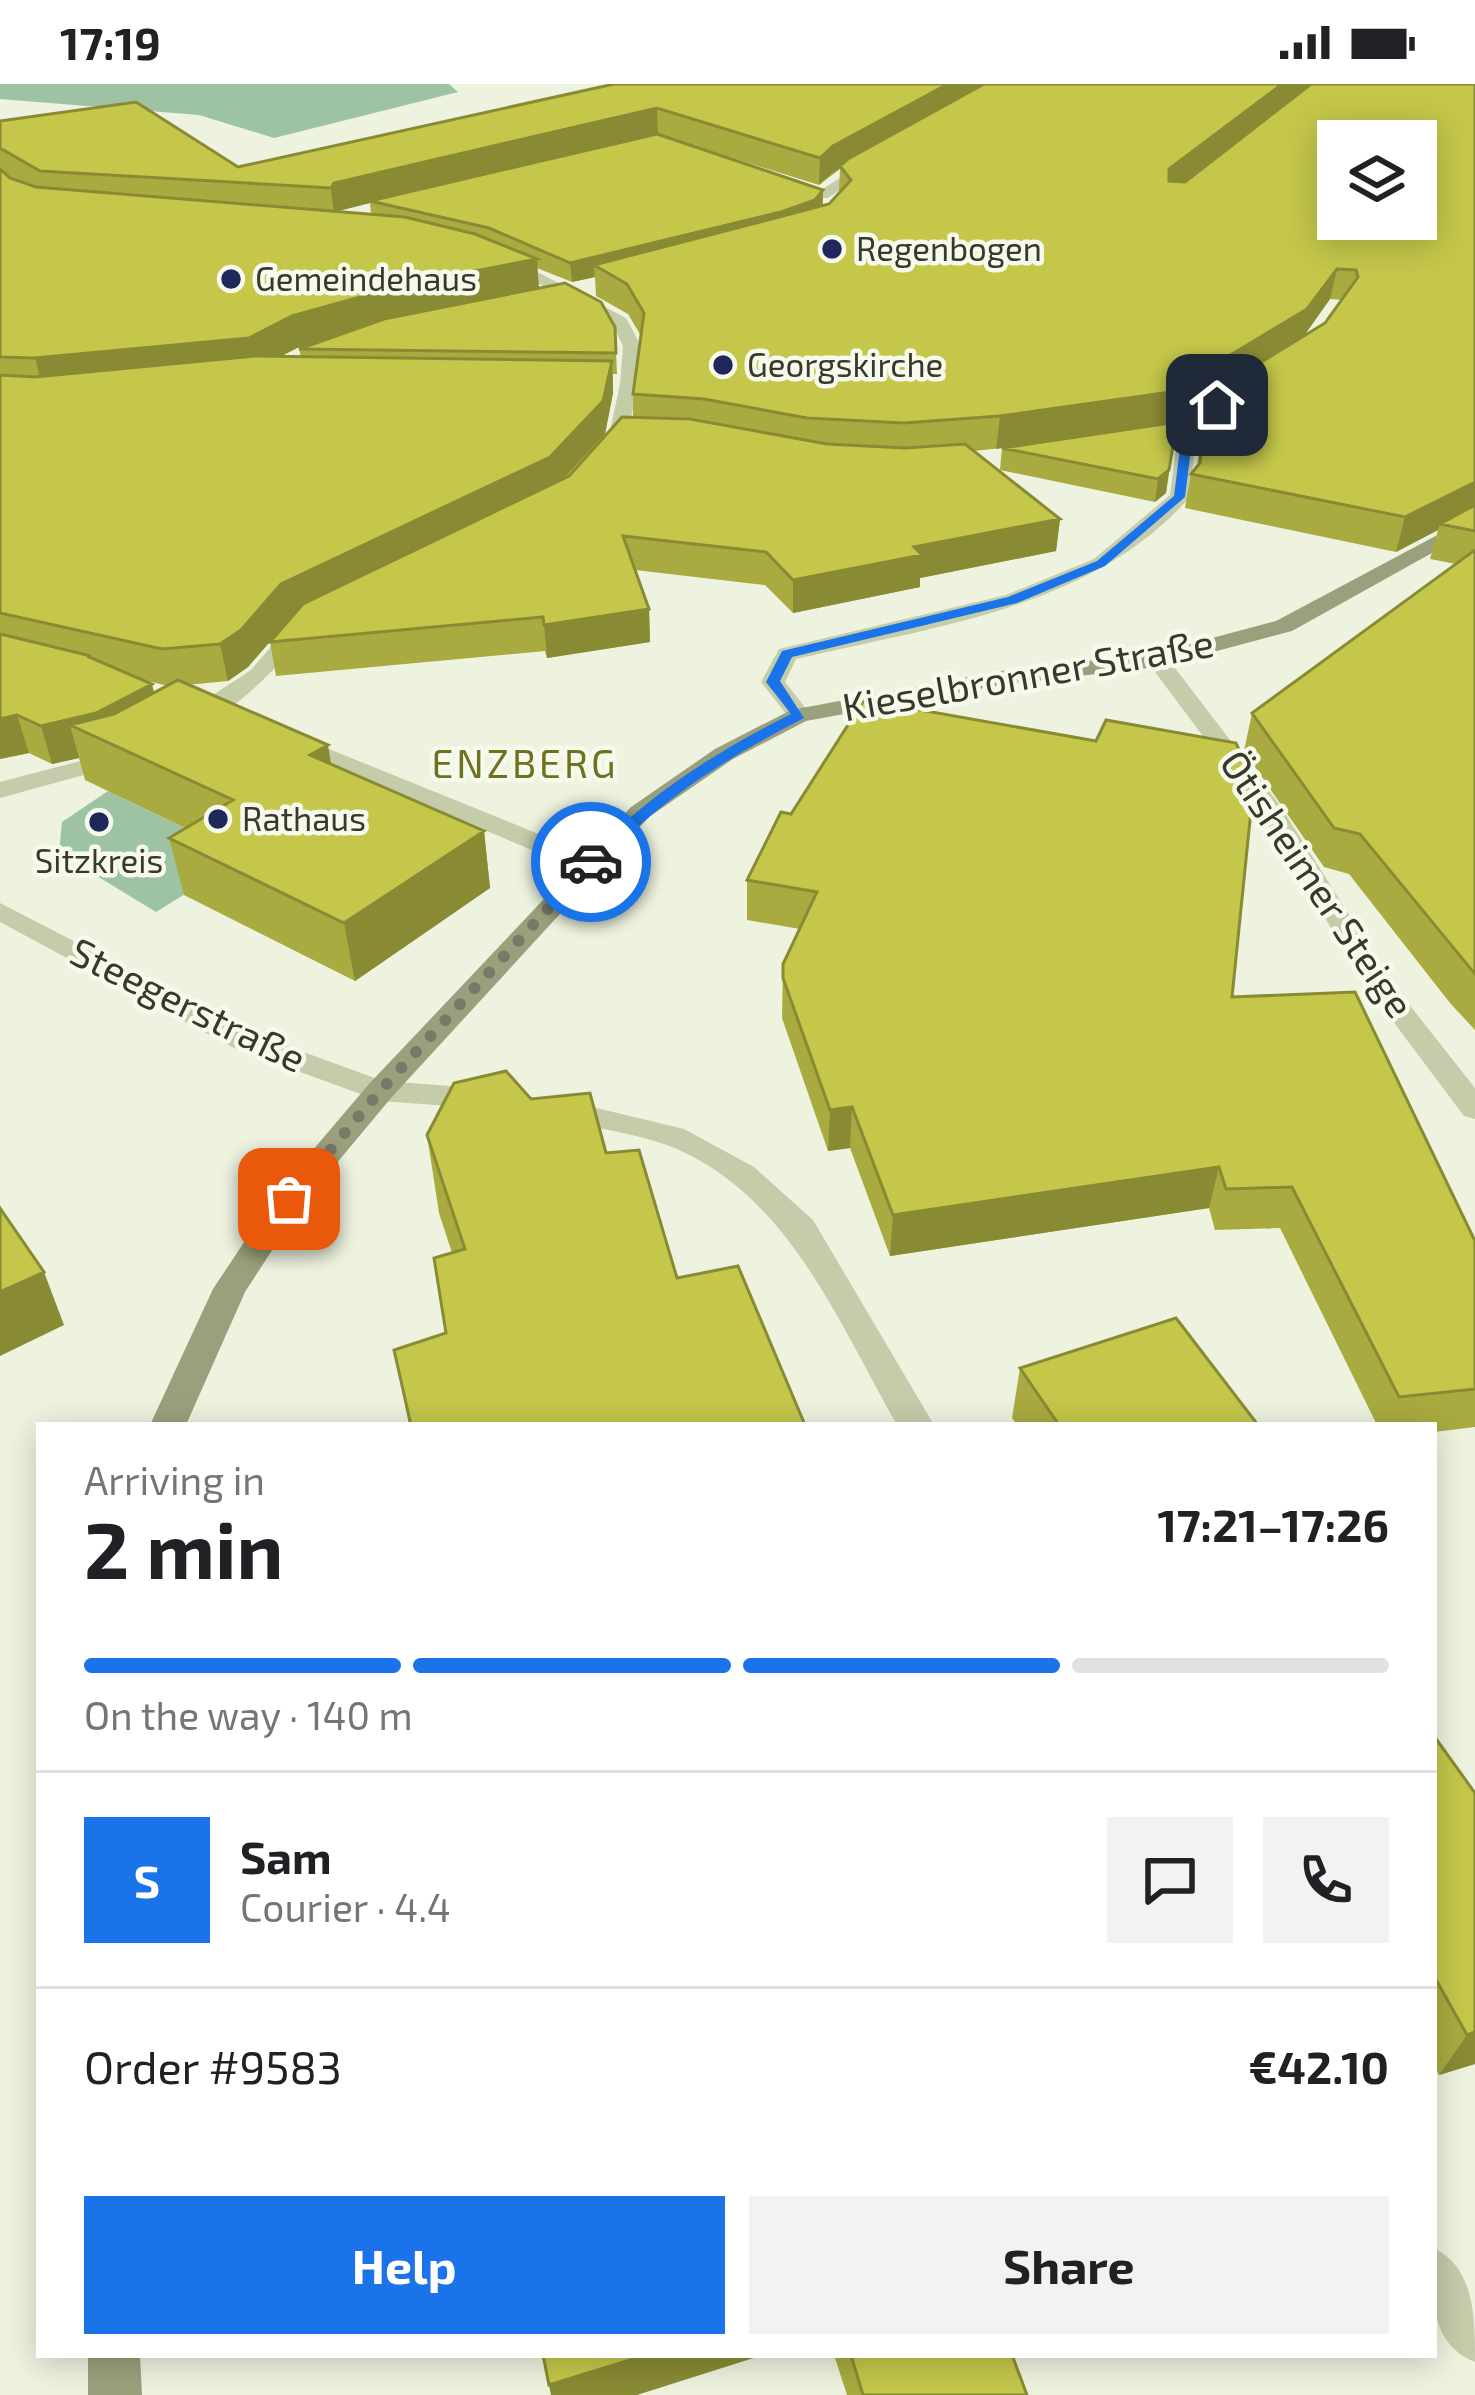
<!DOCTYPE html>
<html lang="en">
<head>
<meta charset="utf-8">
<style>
  :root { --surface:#fff; --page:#f2f2f2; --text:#202124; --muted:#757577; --line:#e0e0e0; --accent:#1a73e8 }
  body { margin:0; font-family:"Exo 2",sans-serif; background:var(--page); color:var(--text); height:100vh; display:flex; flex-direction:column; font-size:45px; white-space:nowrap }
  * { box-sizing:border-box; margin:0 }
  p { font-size:39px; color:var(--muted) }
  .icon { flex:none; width:66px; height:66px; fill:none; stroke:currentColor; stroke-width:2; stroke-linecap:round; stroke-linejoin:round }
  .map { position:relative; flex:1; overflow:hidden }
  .panel { position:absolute; left:36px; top:1338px; width:1401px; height:936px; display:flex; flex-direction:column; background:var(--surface); border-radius:0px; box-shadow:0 6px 30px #0003 }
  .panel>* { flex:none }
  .tools { position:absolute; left:1317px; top:36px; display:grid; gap:24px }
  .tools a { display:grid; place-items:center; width:120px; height:120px; border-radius:0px; background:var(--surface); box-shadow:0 6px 30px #0003; font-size:60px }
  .pin { position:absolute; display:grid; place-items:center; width:102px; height:102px; color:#fff; margin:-51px; border-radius:24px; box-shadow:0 6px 18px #0006 }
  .courier { position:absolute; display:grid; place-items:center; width:120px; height:120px; margin:-60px; border:9px solid #1a73e8; border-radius:50%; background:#fff; color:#222; box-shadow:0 3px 15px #0007 }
  .overview em { font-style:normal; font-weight:700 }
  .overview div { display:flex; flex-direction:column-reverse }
  .overview { display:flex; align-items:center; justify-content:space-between; height:204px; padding:0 48px }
  h1 { font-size:78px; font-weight:700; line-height:90px }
  .bar { display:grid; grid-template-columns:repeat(4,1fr); gap:18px 12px; align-content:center; height:144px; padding:0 48px }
  .bar i { height:15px; border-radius:9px; background:var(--line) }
  .bar .active { background:var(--accent) }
  .bar p { grid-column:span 4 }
  .line { display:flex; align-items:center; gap:30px; padding:0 48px; border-top:3px solid var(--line) }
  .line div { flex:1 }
  .round { display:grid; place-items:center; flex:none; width:126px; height:126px; border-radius:0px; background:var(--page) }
  .primary-button { display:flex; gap:24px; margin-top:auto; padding:24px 48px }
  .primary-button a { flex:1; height:138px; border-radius:0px; background:var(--accent); color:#fff; font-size:48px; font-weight:700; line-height:138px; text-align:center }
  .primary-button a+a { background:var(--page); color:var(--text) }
  .status { display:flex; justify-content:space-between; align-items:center; height:84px; padding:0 60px; background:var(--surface); direction:ltr }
  .status svg { height:33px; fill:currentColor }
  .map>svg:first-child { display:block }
  .green { fill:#9ec3a3 }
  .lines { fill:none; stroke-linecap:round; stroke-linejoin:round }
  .pedestrian { fill:#c4ccaa; fill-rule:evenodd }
  .minor { fill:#c4ccaa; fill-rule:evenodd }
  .secondary { fill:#9ba07c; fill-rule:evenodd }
  .wall { fill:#a9ab40; fill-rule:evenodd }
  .shaded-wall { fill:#898b34 }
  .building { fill:#c4c74a; stroke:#898b34; stroke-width:3; fill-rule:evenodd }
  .route { fill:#1a73e8 }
  .done { stroke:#777a69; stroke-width:12; stroke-dasharray:0 21.6 }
  .poi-dot { fill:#1f285b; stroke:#f6faec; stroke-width:4.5 }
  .labels { text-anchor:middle; stroke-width:9; stroke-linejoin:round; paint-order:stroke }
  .far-poi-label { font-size:33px; fill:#38392a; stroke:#f6faec; text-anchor:start }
  .street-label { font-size:39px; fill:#38392a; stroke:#f6faec }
  .far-quarter-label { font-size:39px; letter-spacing:3px; fill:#70711f; stroke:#f6faec }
</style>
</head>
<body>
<div class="status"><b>17:19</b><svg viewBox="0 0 49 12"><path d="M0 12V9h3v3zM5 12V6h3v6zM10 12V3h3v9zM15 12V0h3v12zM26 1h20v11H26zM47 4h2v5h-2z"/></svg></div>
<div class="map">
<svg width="1475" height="2311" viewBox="0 0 1475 2311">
  <rect width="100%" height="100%" fill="#edf3df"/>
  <path class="green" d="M 0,0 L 449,0 L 458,8 L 274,54 L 199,31 L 0,15 Z
    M 108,707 L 245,773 L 156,828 L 59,769 L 62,738 Z"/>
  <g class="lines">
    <path class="pedestrian" d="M 292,650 L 598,774 L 602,780 L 589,788 L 580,786 L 283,662 L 283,652 Z"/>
    <path class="minor" d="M 876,71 L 881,78 L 828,114 L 818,114 L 818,108 Z
      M 491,169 L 501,169 L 626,234 L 641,262 L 638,300 L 627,353 L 609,376 L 592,372 L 609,352 L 620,300 L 623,262 L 611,237 L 491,175 Z
      M 1231,304 L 1246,308 L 1196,350 L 1190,413 C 1091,525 934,542 796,575 L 785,598 L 811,631 L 807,636 L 791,636 L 761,598 L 779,565 L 1006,511 L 1094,475 L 1170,411 L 1178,348 Z
      M 299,537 L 310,544 C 288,573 219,649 181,642 L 181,632 L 251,586 L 291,539 Z
      M 1157,569 L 1165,571 L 1279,720 L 1393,900 L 1475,1004 L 1475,1035 L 1464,1032 L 1368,904 L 1259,727 L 1146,576 Z
      M 122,666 L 131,668 L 131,678 L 0,714 L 0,698 Z
      M 0,819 L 254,950 L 383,997 L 492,1005 L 507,1015 L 492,1025 L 380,1017 L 234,964 L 0,838 Z
      M 555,1014 L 684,1045 L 754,1083 L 813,1136 L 934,1341 L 897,1341 C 837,1236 785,1102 661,1059 C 623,1047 582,1042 544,1031 L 540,1024 Z
      M 1434,2164 C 1475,2185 1475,2233 1475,2278 C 1426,2258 1434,2209 1434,2164 Z"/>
    <path class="secondary" d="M 1475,431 L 1475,445 L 1292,547 L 1157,583 L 1001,601 L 806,637 L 733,675 L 649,733 L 391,1014 L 300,1123 L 245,1208 L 186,1341 L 150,1341 L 213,1205 L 278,1107 L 369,1000 L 631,723 L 715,665 L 791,626 L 1001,587 L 1156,569 L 1276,537 Z
      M 88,2271 L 140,2271 L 142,2311 L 88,2311 Z"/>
  </g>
  <path class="wall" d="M 614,0 L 1475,0 L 1475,946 L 1450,919 L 1349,790 L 1324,783 L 1244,667 L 1252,629 L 1456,480 L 1430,475 L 1438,446 L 1396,468 L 1185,424 L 1191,390 L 1197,383 L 1206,319 L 1222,305 L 1177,339 L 1166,409 L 1155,418 L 1000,386 L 1002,364 L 974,367 L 1060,435 L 1056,467 L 920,494 L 920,503 L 793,529 L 765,501 L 635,486 L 649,525 L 650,558 L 547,574 L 545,567 L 276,592 L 270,558 L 290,535 L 248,583 L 228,597 L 187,601 L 331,680 L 484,747 L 490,804 L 355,897 L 184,811 L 169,754 L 185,744 L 85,696 L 79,674 L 52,680 L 29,669 L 0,675 L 0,37 L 238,83 ZM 674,56 L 819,101 L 840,85 L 839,109 L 829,120 L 823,121 L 823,106 ZM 370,119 L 371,130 L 338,127 ZM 537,184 L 572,198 L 595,193 L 596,212 L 628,230 L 641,252 L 633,310 L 633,334 L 565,394 L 605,350 L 613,309 L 613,290 L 617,290 L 615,243 L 539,204 ZM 1330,215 L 1342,216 L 1325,239 L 1303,253 ZM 329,254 L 299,265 L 301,273 L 279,273 L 297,264 ZM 140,595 L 168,602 L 154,609 Z
    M 781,728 L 1232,913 L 1475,1157 L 1475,1343 L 1434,1348 L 1434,1341 L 1377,1341 L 1280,1144 L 1215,1146 L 1209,1124 L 890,1172 L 850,1064 L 828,1067 L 782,934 L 783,880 L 800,845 L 747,836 L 747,796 Z
    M 531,1015 L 606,1069 L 677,1194 L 805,1341 L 409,1341 L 394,1266 L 446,1249 L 452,1169 L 439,1129 L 427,1051 Z
    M 1020,1284 L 1258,1341 L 1017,1341 L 1012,1334 Z
    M 1434,1652 L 1475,1980 L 1439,1991 L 1434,1982 Z
    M 834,2271 L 1012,2271 L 1027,2311 L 847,2311 Z"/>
  <path class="shaded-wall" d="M 948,0 L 993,0 L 832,89 L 819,101 L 820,74 L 833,62 Z
    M 1282,0 L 1310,0 L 1165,112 L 1169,85 Z
    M 657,24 L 658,51 L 370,117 L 370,119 L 338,127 L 334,132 L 331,104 L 334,99 Z
    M 823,106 L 822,124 L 594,181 L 595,193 L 572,198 L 570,179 Z
    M 537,175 L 539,205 L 411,231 L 297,264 L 255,286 L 43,306 L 35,274 L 292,232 L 407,200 Z
    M 1337,185 L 1330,215 L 1301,256 L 1209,313 L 1180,338 L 996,365 L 1000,332 L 1214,281 Z
    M 612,277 L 613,309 L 605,350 L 552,407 L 288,536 L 248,583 L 228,597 L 220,560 L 281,500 Z
    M 1169,386 L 1166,409 L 1155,418 L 1158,395 Z
    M 1475,398 L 1475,427 L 1440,440 L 1438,446 L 1396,468 L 1405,433 Z
    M 1060,435 L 1056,467 L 920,494 L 920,503 L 793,529 L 793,496 L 914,463 Z
    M 649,525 L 650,558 L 547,574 L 544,541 Z
    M 152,600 L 161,638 L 70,641 L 79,674 L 52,680 L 41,642 Z
    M 17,631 L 29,669 L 0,675 L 0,635 Z
    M 328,661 L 337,717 L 310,671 Z
    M 484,747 L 490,804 L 355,897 L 344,839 Z
    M 852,1023 L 850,1064 L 828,1067 L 830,1026 Z
    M 1219,1083 L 1209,1124 L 890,1172 L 893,1131 Z
    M 44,1188 L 64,1241 L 0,1272 L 0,1208 Z
    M 1475,1948 L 1475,1980 L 1439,1991 L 1467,1951 Z
    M 646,2271 L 763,2271 L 637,2311 L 551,2311 L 549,2301 Z"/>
  <path class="building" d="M 614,0 L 948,0 L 833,62 L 820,74 L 657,24 L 334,99 L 331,104 L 40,87 L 0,64 L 0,37 L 136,18 L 238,83 Z
    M 984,0 L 1282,0 L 1169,85 L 1169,97 L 1185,98 L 1311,0 L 1475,0 L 1475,398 L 1405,433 L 1191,390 L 1200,379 L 1206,319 L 1232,296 L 1325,239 L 1358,193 L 1356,186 L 1337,185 L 1307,225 L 1214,281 L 1185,306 L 1000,332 L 904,339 L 807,334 L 704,315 L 633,310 L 644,229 L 627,200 L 594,181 L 829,120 L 851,96 L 840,82 L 848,75 ZM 1338,57 L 1416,57 L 1416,135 L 1338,135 Z
    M 657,50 L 823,106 L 815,116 L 781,128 L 570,179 L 489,144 L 370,117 Z
    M 0,85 L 10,94 L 36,103 L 405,133 L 475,150 L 537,175 L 407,200 L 292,232 L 249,254 L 35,274 L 0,273 Z
    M 565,199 L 601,218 L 615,243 L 616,269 L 299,265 L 384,235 Z
    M 255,272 L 612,277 L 603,317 L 550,373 L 281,500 L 241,546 L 220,560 L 162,565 L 0,529 L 0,291 L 35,293 Z
    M 622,333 L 690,335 L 827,360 L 905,364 L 965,360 L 1060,435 L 914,463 L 922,471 L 793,496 L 766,468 L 623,452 L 649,525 L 544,541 L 543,533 L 270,558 L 303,520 L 569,392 Z
    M 1177,338 L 1169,386 L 1158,395 L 1002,364 Z
    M 1475,421 L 1475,447 L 1440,440 Z
    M 1475,466 L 1475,890 L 1360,750 L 1334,744 L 1252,629 Z
    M 0,550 L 91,572 L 87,572 L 152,600 L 96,629 L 41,642 L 17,631 L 0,635 Z
    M 178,596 L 328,661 L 310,671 L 484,747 L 344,839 L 169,754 L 233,716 L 70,641 L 114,630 Z
    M 864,616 L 1096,657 L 1106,636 L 1236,659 L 1254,697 L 1232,913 L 1355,908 L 1475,1157 L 1475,1305 L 1399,1313 L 1292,1103 L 1226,1105 L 1219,1083 L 893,1131 L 852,1023 L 830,1026 L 783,894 L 783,880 L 817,808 L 747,796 L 781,728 L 791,730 Z
    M 506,987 L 531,1015 L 590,1009 L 606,1069 L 639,1066 L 677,1194 L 738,1182 L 805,1341 L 411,1341 L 394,1266 L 446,1249 L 434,1174 L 465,1165 L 427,1051 L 454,999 Z
    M 0,1124 L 44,1188 L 0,1208 Z
    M 1176,1234 L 1258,1341 L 1059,1341 L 1020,1284 Z
    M 1434,1652 L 1475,1709 L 1475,1948 L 1467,1951 L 1434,1892 Z
    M 543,2271 L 646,2271 L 549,2301 Z
    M 851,2271 L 1012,2271 L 1027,2311 L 863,2311 Z"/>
  <path class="route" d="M 1213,319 L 1222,321 L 1193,349 L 1185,413 L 1105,482 L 1017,519 L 792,573 L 780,597 L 804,634 C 723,676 660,716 597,782 L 586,782 L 586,775 C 647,712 713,669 791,630 L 766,598 L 782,567 L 1008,513 L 1097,477 L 1174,412 L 1182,348 Z"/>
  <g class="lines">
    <path class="done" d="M 289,1115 L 380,1007 L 591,778"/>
  </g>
  <g class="poi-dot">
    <circle cx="832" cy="165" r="12"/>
    <circle cx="231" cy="195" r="12"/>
    <circle cx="723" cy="281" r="12"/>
    <circle cx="218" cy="735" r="12"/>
    <circle cx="99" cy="738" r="12"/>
  </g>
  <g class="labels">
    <g class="far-poi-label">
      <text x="856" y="177">Regenbogen</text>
      <text x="255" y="207">Gemeindehaus</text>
      <text x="747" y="293">Georgskirche</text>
      <text x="242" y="747">Rathaus</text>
      <text x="99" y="789" text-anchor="middle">Sitzkreis</text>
    </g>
    <g class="street-label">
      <text transform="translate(1028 591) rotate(-10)" y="14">Kieselbronner Straße</text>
      <text transform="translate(1317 800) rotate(56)" y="14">Ötisheimer Steige</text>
      <text transform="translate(188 921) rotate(26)" y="14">Steegerstraße</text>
    </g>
    <g class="far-quarter-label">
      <text x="525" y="694">ENZBERG</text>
    </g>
  </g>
</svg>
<div class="tools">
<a><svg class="icon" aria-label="layers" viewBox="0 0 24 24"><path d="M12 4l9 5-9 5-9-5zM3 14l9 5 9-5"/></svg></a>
</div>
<div class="pin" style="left:289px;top:1115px;background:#ea580c"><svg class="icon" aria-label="bag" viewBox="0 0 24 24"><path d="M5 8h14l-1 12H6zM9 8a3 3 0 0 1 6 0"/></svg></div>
<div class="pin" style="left:1217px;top:321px;background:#1f2937"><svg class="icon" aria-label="home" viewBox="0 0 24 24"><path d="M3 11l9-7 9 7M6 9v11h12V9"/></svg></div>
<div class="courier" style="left:591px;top:778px"><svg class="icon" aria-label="car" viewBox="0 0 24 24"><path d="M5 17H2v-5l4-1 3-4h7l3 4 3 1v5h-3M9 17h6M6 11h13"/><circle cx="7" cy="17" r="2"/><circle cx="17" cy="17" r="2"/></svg></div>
<section class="panel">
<div class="overview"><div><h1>2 min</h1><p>Arriving in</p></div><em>17:21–17:26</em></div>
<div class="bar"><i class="active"></i><i class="active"></i><i class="active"></i><i></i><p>On the way · 140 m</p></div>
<div class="line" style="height:216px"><b class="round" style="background:var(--accent);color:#fff">S</b><div><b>Sam</b><p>Courier · 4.4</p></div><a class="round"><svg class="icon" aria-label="chat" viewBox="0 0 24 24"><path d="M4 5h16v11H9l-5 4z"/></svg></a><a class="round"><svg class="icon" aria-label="phone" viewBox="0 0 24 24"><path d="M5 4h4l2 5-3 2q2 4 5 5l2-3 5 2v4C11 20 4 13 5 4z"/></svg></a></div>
<div class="line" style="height:156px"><div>Order #9583</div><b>€42.10</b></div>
<div class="primary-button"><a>Help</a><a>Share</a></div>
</section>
</div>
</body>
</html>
